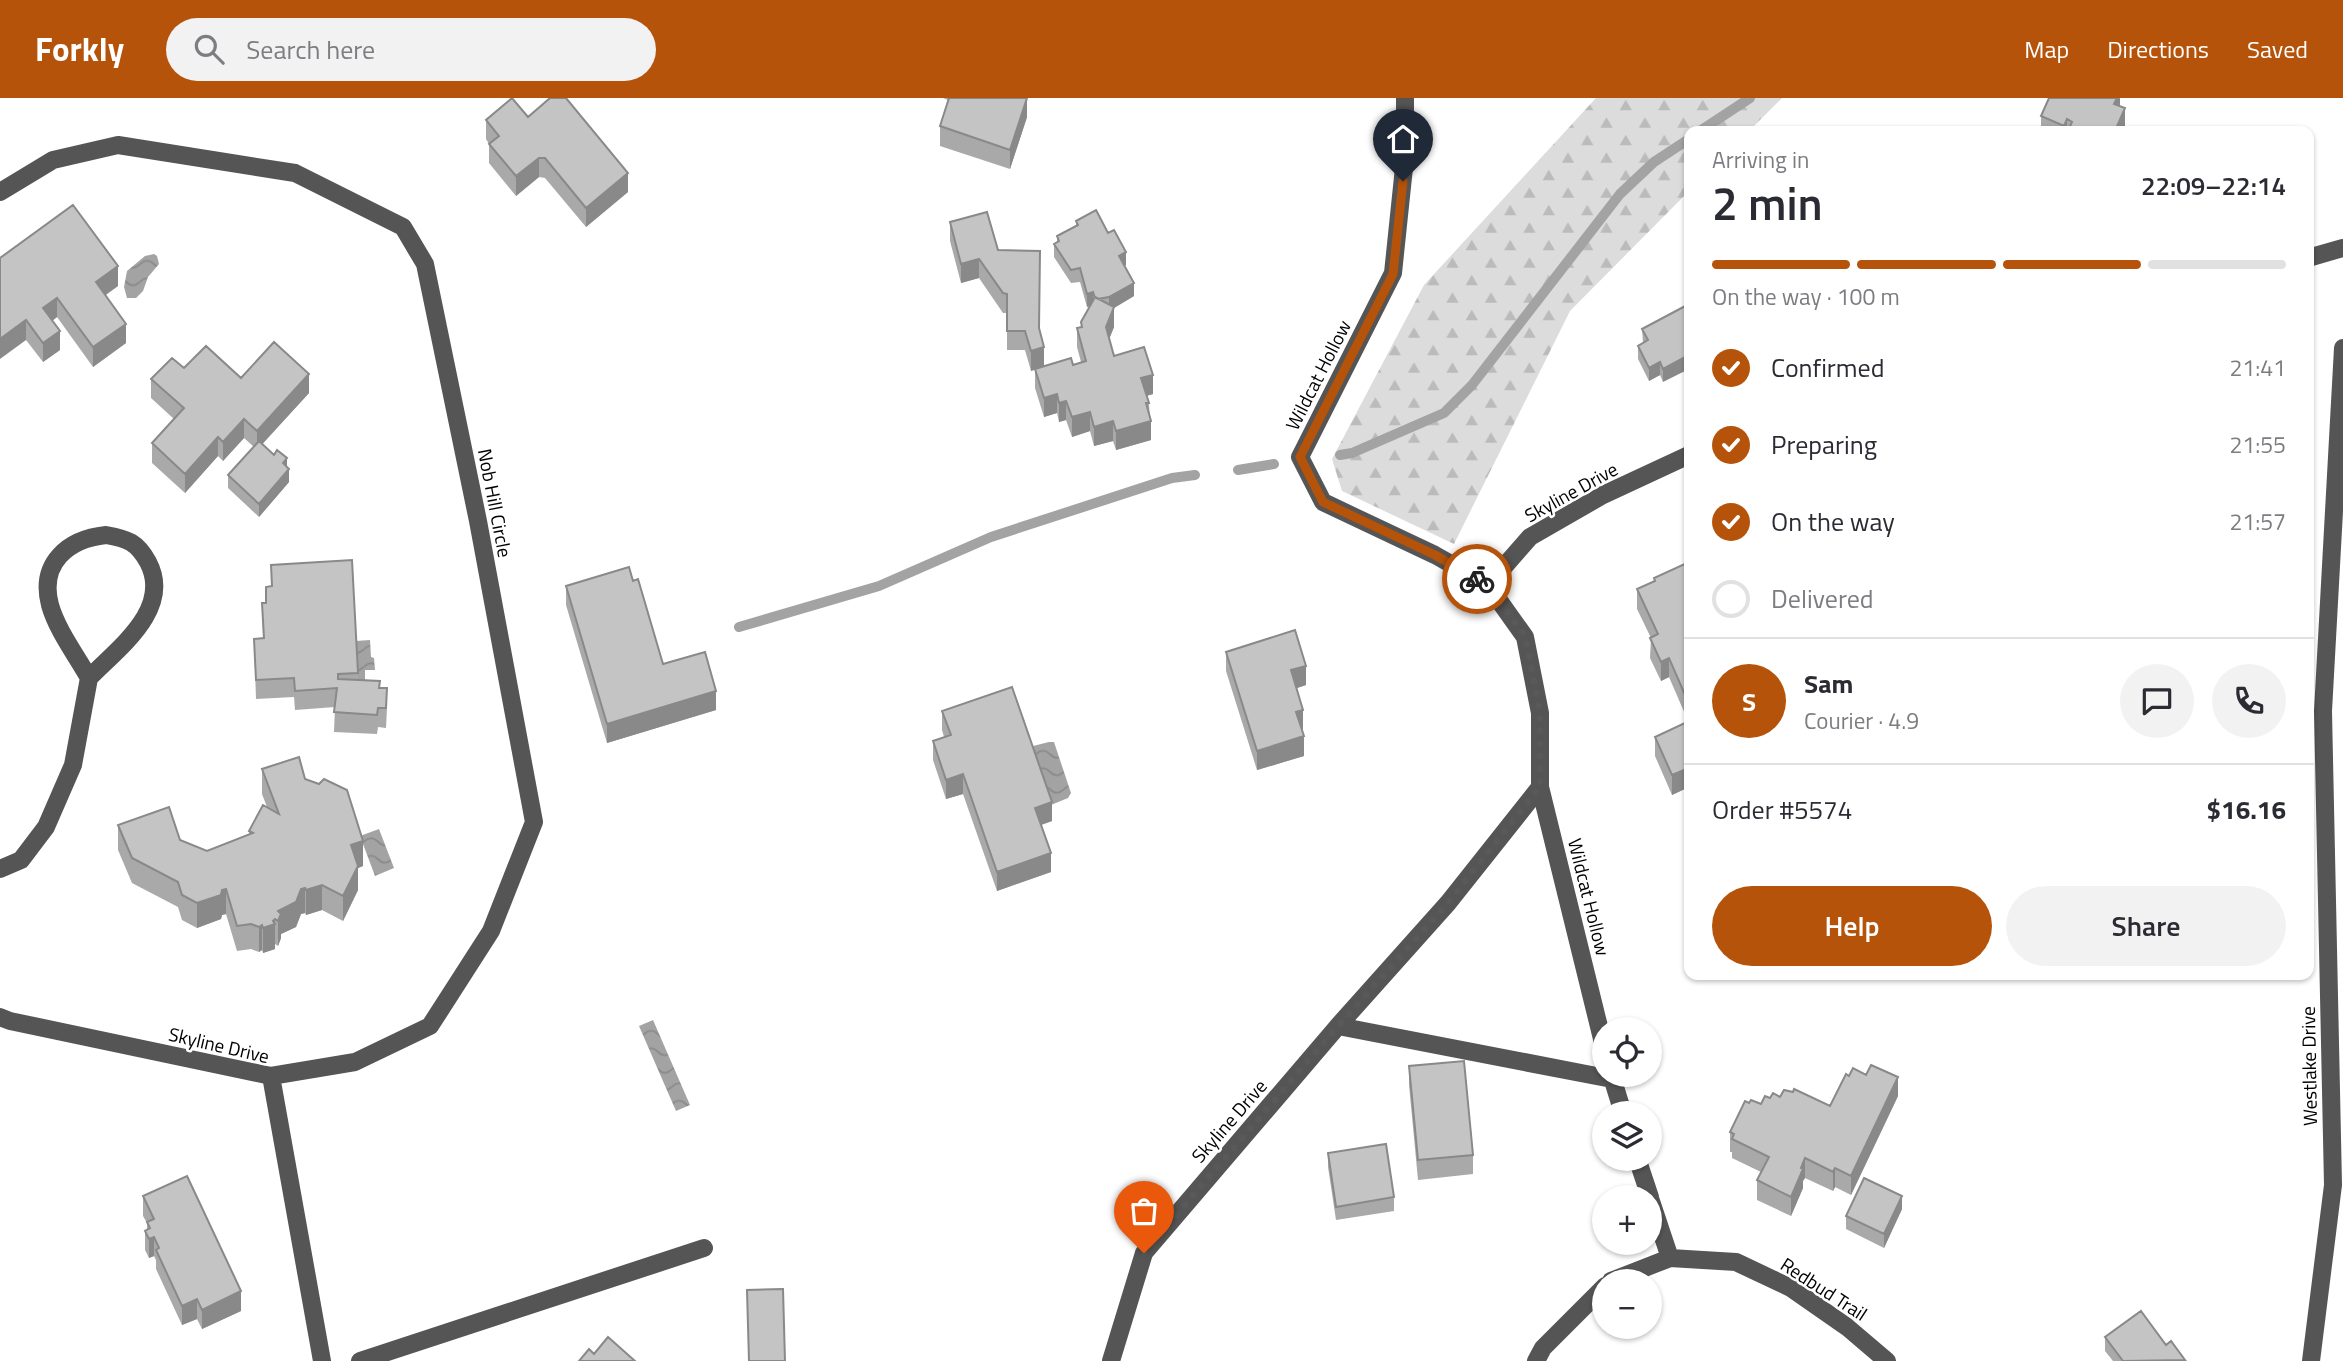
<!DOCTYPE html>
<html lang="en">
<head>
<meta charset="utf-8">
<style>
  :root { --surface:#fff; --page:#f2f2f3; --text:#2b2b33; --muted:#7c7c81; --line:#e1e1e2; --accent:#b45309 }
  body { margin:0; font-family:"Titillium Web",sans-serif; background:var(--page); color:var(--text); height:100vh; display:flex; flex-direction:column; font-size:26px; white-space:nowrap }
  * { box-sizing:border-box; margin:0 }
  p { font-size:23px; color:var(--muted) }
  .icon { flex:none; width:38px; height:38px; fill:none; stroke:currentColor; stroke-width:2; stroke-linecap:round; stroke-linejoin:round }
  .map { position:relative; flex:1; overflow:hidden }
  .details { position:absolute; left:1684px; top:28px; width:630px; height:854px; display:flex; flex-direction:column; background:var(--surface); border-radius:14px; box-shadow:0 2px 5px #0004 }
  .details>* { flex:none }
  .controls { position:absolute; left:1592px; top:919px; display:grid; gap:14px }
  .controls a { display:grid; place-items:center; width:70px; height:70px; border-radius:50%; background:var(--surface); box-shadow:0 2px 5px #0004; font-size:35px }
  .pin { position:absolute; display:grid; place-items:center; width:60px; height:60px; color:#fff; margin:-72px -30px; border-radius:50% 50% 50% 0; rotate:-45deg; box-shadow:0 0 7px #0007 }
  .pin .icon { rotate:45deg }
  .courier { position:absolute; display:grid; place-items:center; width:70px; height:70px; margin:-35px; border:5px solid #b45309; border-radius:50%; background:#fff; color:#222; box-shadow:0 2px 9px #0007 }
  .headline em { font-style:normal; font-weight:600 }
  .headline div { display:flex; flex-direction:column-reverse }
  .headline { display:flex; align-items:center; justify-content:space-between; height:119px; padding:0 28px }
  h1 { font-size:46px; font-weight:600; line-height:52px }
  .bar { display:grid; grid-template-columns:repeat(4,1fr); gap:10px 7px; align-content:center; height:84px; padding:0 28px }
  .bar i { height:9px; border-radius:5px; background:var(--line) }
  .bar .current { background:var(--accent) }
  .bar p { grid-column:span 4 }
  .line { display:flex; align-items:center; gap:18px; padding:0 28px; border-top:2px solid var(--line) }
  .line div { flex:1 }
  .round { display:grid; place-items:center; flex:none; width:74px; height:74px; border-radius:37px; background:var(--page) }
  ol { padding:0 28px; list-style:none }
  li { display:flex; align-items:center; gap:21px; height:77px }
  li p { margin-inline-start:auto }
  li .icon { padding:7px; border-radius:50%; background:var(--accent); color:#fff; stroke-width:4 }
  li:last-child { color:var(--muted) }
  li i { width:38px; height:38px; border:4px solid var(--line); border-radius:50% }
  .cta { display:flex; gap:14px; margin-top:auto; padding:14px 28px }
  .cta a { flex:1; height:80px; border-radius:42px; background:var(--accent); color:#fff; font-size:28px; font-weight:600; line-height:80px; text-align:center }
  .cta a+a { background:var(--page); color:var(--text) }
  header { display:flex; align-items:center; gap:42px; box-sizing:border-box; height:98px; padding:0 35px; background:var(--accent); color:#fff }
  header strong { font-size:33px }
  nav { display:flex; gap:38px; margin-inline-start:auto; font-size:24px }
  .search { width:490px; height:63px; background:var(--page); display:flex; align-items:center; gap:18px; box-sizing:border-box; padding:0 24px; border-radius:38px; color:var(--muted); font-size:26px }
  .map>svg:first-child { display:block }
  .forest { fill:url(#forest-firs) }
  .water { fill:url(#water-waves) }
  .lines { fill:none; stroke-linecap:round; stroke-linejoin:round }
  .stream { stroke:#a3a3a3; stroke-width:10 }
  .minor { stroke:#555; stroke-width:18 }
  .wall { fill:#a9a9a9 }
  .shaded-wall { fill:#898989 }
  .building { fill:#c4c4c4; stroke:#898989; stroke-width:2 }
  .done { stroke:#595959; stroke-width:7; stroke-dasharray:0 12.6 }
  .route { stroke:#b45309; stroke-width:9 }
  .labels { text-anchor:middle; stroke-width:5; stroke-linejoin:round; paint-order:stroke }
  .street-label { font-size:19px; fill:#000; stroke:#fff }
</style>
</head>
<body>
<header>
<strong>Forkly</strong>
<div class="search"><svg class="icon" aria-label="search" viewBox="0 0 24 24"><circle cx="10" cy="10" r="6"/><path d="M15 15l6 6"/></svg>Search here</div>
<nav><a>Map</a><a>Directions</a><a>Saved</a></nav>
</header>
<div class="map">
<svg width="2343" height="1263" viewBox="0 0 2343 1263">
  <defs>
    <pattern id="forest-firs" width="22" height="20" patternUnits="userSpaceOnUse" patternTransform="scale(1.75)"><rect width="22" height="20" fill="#dcdcdc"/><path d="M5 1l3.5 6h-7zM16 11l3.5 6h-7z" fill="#bbb"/></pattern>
    <pattern id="water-waves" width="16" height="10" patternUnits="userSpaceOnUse" patternTransform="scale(1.75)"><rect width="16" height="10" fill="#a3a3a3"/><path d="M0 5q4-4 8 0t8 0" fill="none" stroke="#8b8b8b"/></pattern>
  </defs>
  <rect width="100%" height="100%" fill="#fff"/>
  <path class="forest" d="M 1596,0 L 1782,0 L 1749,33 L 1689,33 L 1689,93 L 1570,213 L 1454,446 L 1342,393 L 1332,361 L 1424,187 Z"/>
  <path class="water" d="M 154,156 L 157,158 L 159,166 L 148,179 L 143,193 L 136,200 L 127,200 L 124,189 L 127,173 L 145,158 Z
    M 370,542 L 371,559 L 374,560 L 375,572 L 365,572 L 365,584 L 358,584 L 356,543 Z
    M 1049,644 L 1054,644 L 1071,695 L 1068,700 L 1051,707 L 1030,652 L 1033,648 Z
    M 379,731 L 394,770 L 375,778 L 360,738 Z
    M 653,922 L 690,1007 L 676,1013 L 639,928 Z"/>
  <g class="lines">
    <path class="stream" d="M 1700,33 L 1750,0
      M 1340,357 L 1352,355 L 1444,315 L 1472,287 L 1620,96 L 1654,64 L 1689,41
      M 1238,372 L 1274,366
      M 739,529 L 879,488 L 991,439 L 1172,380 L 1195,377"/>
    <path class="minor" d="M 1405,0 L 1405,60 L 1393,175 L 1300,359 L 1323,404 L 1435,457 L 1488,487 L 1525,539 L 1540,615 L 1540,689 L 1605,953
      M 0,94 L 53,62 L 118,47 L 295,75 L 403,129 L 425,166 L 478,423 L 534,724 L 491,833 L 430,928 L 355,964 L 271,978 L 10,923 L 0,919
      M 2308,160 L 2343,150
      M 106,437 C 128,441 137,444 148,464 C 173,511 118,550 89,580 C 76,557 57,532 50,507 C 39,465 68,441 106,437 Z
      M 1488,487 L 1530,439 L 1603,397 L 1689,357
      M 0,771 L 21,762 L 46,729 L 73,667 L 89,580
      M 1338,928 L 1612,981
      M 1611,976 L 1623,1015
      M 271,978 L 322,1263
      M 1637,1060 L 1650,1099
      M 1650,1100 L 1670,1160
      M 1611,1183 L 1670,1160 L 1736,1164 L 1791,1190 L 1847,1229 L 1887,1263
      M 360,1263 L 704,1150
      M 1111,1263 L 1144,1155 L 1338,928 L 1448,805 L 1540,689
      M 1536,1263 L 1543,1250 L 1605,1188
      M 2311,1263 L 2333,1087 L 2323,613 L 2343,250"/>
  </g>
  <path class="wall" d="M 943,0 L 1027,0 L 1027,19 L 1010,71 L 940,48 L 940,28 L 948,2 Z
    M 2120,0 L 2120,8 L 2125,29 L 2123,33 L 2041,33 L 2041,18 Z
    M 528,19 L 628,94 L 586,129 L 545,80 L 539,79 L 516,98 L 489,65 L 489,46 L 486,41 L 486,22 Z
    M 1076,123 L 1126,167 L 1124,168 L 1134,198 L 1114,210 L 1114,229 L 1109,241 L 1114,258 L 1153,296 L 1147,298 L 1149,305 L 1151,342 L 1116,352 L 1113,343 L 1094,348 L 1090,333 L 1072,339 L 1066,322 L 1059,324 L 1057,315 L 1044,319 L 1035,290 L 1035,271 L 1031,273 L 1025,252 L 1007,252 L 1007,215 L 1003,215 L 979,180 L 961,185 L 950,143 L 950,124 L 998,152 L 1039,231 L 1044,268 L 1073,267 L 1081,264 L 1077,249 L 1077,230 L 1081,229 L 1081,224 L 1090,208 L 1087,209 L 1080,184 L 1071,185 L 1054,159 L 1054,146 L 1057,144 L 1057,138 L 1076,128 Z
    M 0,160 L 118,188 L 106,197 L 126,245 L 93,269 L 57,219 L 52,223 L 60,252 L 43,264 L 26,242 Z
    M 1689,206 L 1663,284 L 1660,277 L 1649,283 L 1638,261 L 1638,248 L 1643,245 L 1642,231 Z
    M 184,270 L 241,280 L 309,295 L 262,346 L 287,369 L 289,384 L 259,419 L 228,390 L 228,377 L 254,349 L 244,340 L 223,363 L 218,358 L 185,395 L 152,365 L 152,345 L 174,321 L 151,300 L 151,281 Z
    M 1689,464 L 1689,689 L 1672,697 L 1655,658 L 1655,639 L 1688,623 L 1669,579 L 1661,583 L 1650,560 L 1651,540 L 1637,511 L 1637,491 L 1654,484 L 1654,480 Z
    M 271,467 L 358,575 L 358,582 L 380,590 L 387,610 L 386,630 L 378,629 L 377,636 L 334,634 L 335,609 L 295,612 L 294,599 L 256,601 L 254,541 L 263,540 L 262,505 L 266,505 L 266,489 L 271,488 Z
    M 566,488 L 663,566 L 716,612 L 607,645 L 566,507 Z
    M 1226,554 L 1306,587 L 1297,590 L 1303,631 L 1302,631 L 1304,658 L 1257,672 L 1226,573 Z
    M 942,613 L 1052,723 L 1041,727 L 1051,774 L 997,793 L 963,696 L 946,701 L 933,662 L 933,643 L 944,639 L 942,632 Z
    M 262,671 L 305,681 L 363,768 L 358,770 L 358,792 L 343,823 L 322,812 L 306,817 L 305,815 L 301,816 L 296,829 L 281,836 L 281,840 L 278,848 L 275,846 L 275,851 L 263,855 L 262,852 L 259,854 L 251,851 L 237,853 L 226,816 L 222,817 L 221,821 L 197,830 L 182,822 L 178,809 L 132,785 L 118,752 L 118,727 L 180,742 L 207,753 L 249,737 L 249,733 L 267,709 L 262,696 Z
    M 1409,968 L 1473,1057 L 1473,1076 L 1418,1082 L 1409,987 Z
    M 1793,994 L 1830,1008 L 1898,998 L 1851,1097 L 1835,1089 L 1833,1093 L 1805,1080 L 1803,1083 L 1803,1090 L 1791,1118 L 1757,1102 L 1757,1082 L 1761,1074 L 1732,1060 L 1732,1054 L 1730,1054 L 1730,1034 L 1749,1005 L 1761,1006 L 1770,1000 L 1780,999 Z
    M 1328,1055 L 1394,1099 L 1394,1113 L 1336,1122 L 1328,1069 Z
    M 143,1098 L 241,1213 L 202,1231 L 197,1221 L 182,1227 L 156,1171 L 156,1162 L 154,1158 L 149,1160 L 145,1152 L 145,1133 L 147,1132 L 147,1125 L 143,1118 Z
    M 1902,1111 L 1884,1150 L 1846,1131 L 1846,1118 Z
    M 2105,1239 L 2166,1247 L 2185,1263 L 2113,1263 L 2105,1253 Z"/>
  <path class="shaded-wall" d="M 1027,0 L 1027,19 L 1010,71 L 1010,52 Z
    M 2117,0 L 2120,0 L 2120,13 L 2114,6 Z
    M 2125,10 L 2125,29 L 2123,33 L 2115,33 Z
    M 2067,21 L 2067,33 L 2064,33 L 2064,28 Z
    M 539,60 L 539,79 L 516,98 L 516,78 Z
    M 628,75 L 628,94 L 586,129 L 586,110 Z
    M 1126,154 L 1126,167 L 1119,171 L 1119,158 Z
    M 979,161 L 979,180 L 961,185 L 961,166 Z
    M 118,168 L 118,188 L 96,203 L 96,184 Z
    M 1134,185 L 1134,198 L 1114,210 L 1114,229 L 1106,249 L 1106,229 L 1109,212 L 1109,199 Z
    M 1093,194 L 1093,207 L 1087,209 L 1087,196 Z
    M 57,200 L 57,219 L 43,230 L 43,210 Z
    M 26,222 L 26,242 L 0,261 L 0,241 Z
    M 126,226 L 126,245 L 93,269 L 93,249 Z
    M 60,233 L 60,252 L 43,264 L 43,245 Z
    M 1044,249 L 1044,269 L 1031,273 L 1031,253 Z
    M 1689,257 L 1689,271 L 1663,284 L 1663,271 Z
    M 1660,264 L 1660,277 L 1649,283 L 1649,270 Z
    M 309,276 L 309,295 L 257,352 L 257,333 Z
    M 1153,277 L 1153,296 L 1141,299 L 1141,280 Z
    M 1057,296 L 1057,315 L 1044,319 L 1044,300 Z
    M 1066,303 L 1066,322 L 1059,324 L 1059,305 Z
    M 1090,314 L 1090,333 L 1072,339 L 1072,319 Z
    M 244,321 L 244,340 L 223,363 L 223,344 Z
    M 1113,323 L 1113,343 L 1094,348 L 1094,329 Z
    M 1151,323 L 1151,342 L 1116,352 L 1116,333 Z
    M 218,339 L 218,358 L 185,395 L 185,376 Z
    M 287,360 L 287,374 L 289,371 L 289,384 L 259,419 L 259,406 L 283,365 Z
    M 1669,560 L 1669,579 L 1661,583 L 1661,564 Z
    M 1306,568 L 1306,587 L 1291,592 L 1291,572 Z
    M 716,593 L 716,612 L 607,645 L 607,626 Z
    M 1303,612 L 1303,631 L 1296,633 L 1296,614 Z
    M 1304,638 L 1304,658 L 1257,672 L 1257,653 Z
    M 1689,670 L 1689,689 L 1672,697 L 1672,677 Z
    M 963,676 L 963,696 L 946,701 L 946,682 Z
    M 1052,704 L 1052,723 L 1035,729 L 1035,710 Z
    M 363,743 L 363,768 L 358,770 L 358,792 L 343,823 L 343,798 L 351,747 Z
    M 1051,755 L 1051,774 L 997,793 L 997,774 Z
    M 322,787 L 322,812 L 306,817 L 306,792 Z
    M 305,790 L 305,815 L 301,816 L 296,829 L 281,836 L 281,840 L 278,848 L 278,813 L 301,791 Z
    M 226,791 L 226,816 L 222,817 L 221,821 L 197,830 L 197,805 Z
    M 275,821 L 275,851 L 263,855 L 263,830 Z
    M 262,827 L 262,852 L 259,854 L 259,829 Z
    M 1898,979 L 1898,998 L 1851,1097 L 1851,1078 Z
    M 1805,1060 L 1805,1080 L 1803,1083 L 1803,1090 L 1791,1118 L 1791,1099 Z
    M 1835,1070 L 1835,1089 L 1833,1093 L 1833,1074 Z
    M 1902,1098 L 1902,1111 L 1884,1150 L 1884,1136 Z
    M 154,1139 L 154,1158 L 149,1160 L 149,1141 Z
    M 241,1193 L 241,1213 L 202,1231 L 202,1212 Z
    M 197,1201 L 197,1221 L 182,1227 L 182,1208 Z"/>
  <path class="building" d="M 512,0 L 528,19 L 550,0 L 566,0 L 628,75 L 586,110 L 545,60 L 539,60 L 516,78 L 489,46 L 499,38 L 486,22 Z
    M 949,0 L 1027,0 L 1010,52 L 940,28 Z
    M 2049,0 L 2117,0 L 2114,6 L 2125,10 L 2115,33 L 2068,33 L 2072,24 L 2067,21 L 2064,28 L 2041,18 Z
    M 73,107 L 118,168 L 96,184 L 126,226 L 93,249 L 57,200 L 43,210 L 60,233 L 43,245 L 26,222 L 0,241 L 0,160 Z
    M 1096,112 L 1108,135 L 1114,132 L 1126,154 L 1119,158 L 1134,185 L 1109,199 L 1098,201 L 1095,199 L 1095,200 L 1093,194 L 1087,196 L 1080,170 L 1071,172 L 1054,146 L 1059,143 L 1057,138 L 1078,127 L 1076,123 Z
    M 987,114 L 998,152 L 1040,153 L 1039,230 L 1044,249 L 1031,253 L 1025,233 L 1007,233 L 1007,196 L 1003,195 L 979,161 L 961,166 L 950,124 Z
    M 1095,199 L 1114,209 L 1106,229 L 1114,258 L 1144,249 L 1153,277 L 1141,280 L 1149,305 L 1146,305 L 1151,323 L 1116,333 L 1113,323 L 1094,329 L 1090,314 L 1072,319 L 1066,303 L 1059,305 L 1057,296 L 1044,300 L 1035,271 L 1071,260 L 1073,267 L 1086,263 L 1077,230 L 1082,229 L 1081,224 Z
    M 1689,206 L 1689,257 L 1663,271 L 1660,264 L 1649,270 L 1638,248 L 1648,242 L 1642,231 Z
    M 274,244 L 309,276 L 257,333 L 244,321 L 223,344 L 218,339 L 185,376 L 152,345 L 184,310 L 151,281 L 172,260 L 184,270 L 206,248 L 241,280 Z
    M 259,343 L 274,357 L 277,352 L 287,360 L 283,365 L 289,371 L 259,406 L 228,377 Z
    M 352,462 L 358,575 L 338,576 L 338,581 L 380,583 L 379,590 L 387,590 L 386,610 L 378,610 L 377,617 L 334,614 L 337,590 L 295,593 L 294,580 L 256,582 L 254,541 L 264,540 L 262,505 L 266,505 L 266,489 L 272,488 L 271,467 Z
    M 1689,464 L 1689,606 L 1669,560 L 1661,564 L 1650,540 L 1658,536 L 1637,491 L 1655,483 L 1654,480 Z
    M 629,469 L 633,483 L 638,481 L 663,566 L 705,554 L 716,593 L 607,626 L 566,488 Z
    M 1295,532 L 1306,568 L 1291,572 L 1303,612 L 1296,614 L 1304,638 L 1257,653 L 1226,554 Z
    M 1012,589 L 1052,704 L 1035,710 L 1051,755 L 997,774 L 963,676 L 946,682 L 933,643 L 951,637 L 942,613 Z
    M 1689,623 L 1689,670 L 1672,677 L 1655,639 Z
    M 299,659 L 305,681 L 319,686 L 324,681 L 347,692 L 363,743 L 351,747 L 358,768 L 343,798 L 322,787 L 306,792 L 305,790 L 301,791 L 296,804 L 278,813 L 281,816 L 278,823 L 275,821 L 273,823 L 275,826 L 263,830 L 262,827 L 259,829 L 251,826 L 237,828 L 226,791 L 222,792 L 221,797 L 197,805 L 182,797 L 178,784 L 132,760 L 118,727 L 169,709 L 180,742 L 207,753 L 253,735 L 249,733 L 263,707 L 279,716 L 262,671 Z
    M 1464,963 L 1473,1057 L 1418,1062 L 1409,968 Z
    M 1871,967 L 1898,979 L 1851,1078 L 1835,1070 L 1833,1074 L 1805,1060 L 1801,1070 L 1803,1071 L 1791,1099 L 1757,1082 L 1769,1059 L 1732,1041 L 1734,1036 L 1730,1034 L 1745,1003 L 1749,1005 L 1751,1002 L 1761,1006 L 1765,998 L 1770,1000 L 1773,995 L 1780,999 L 1784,992 L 1793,994 L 1794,991 L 1830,1008 L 1846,976 L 1849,978 L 1853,970 L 1866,977 Z
    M 1386,1046 L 1394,1099 L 1336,1109 L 1328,1055 Z
    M 187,1078 L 241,1193 L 202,1212 L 197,1201 L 182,1208 L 156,1152 L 159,1150 L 154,1139 L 149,1141 L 145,1133 L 150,1130 L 147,1124 L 154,1121 L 143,1098 Z
    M 1864,1080 L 1902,1098 L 1884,1136 L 1846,1118 Z
    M 783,1191 L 785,1263 L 749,1263 L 747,1192 Z
    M 2141,1213 L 2166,1247 L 2171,1243 L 2185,1262 L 2123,1263 L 2105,1239 Z
    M 608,1239 L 635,1263 L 579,1263 L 589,1251 L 594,1256 Z"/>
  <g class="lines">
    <path class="done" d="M 1144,1155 L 1338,928 L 1448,805 L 1540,689 L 1540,615 L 1525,538 L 1488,487 L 1477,481"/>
    <path class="route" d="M 1403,83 L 1393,176 L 1300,359 L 1323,404 L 1435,457 L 1477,481"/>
  </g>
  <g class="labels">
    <g class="street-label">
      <text transform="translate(1318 277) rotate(-63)" y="7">Wildcat Hollow</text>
      <text transform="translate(1571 394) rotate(-29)" y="7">Skyline Drive</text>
      <text transform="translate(495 405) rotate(79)" y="7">Nob Hill Circle</text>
      <text transform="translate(1589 799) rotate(76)" y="7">Wildcat Hollow</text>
      <text transform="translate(219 947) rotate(13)" y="7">Skyline Drive</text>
      <text transform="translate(2309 968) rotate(-91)" y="7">Westlake Drive</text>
      <text transform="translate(1229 1023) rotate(-49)" y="7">Skyline Drive</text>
      <text transform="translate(1824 1191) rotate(33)" y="7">Redbud Trail</text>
    </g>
  </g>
</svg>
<div class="controls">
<a><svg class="icon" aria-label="locate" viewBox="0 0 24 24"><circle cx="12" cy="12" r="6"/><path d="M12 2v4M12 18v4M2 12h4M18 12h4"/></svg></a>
<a><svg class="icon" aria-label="layers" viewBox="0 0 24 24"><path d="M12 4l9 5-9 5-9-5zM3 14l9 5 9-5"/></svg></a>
<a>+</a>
<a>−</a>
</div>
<div class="pin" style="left:1144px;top:1155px;background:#ea580c"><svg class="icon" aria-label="bag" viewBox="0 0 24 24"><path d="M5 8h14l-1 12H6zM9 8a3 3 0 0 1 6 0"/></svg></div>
<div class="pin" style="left:1403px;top:83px;background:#1f2937"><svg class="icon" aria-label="home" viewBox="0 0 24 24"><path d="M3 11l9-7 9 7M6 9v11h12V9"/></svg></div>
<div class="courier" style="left:1477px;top:481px"><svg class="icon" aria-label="bike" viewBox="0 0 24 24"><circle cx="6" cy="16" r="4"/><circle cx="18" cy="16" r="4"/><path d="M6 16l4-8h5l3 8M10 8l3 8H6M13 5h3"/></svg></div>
<section class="details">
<div class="headline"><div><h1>2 min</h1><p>Arriving in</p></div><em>22:09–22:14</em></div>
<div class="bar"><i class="current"></i><i class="current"></i><i class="current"></i><i></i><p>On the way · 100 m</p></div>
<ol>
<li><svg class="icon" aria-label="check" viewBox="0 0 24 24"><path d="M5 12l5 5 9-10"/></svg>Confirmed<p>21:41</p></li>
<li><svg class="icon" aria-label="check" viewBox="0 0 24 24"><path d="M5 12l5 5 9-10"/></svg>Preparing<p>21:55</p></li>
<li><svg class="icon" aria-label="check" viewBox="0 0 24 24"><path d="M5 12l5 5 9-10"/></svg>On the way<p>21:57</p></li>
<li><i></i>Delivered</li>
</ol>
<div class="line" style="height:126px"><b class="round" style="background:var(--accent);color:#fff">S</b><div><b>Sam</b><p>Courier · 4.9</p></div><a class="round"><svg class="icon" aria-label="chat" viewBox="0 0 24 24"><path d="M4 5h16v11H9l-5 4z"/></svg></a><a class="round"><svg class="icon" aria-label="phone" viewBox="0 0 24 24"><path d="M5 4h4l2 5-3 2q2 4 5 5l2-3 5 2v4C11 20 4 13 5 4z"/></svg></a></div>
<div class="line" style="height:91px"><div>Order #5574</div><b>$16.16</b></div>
<div class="cta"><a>Help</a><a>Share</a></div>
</section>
</div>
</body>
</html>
